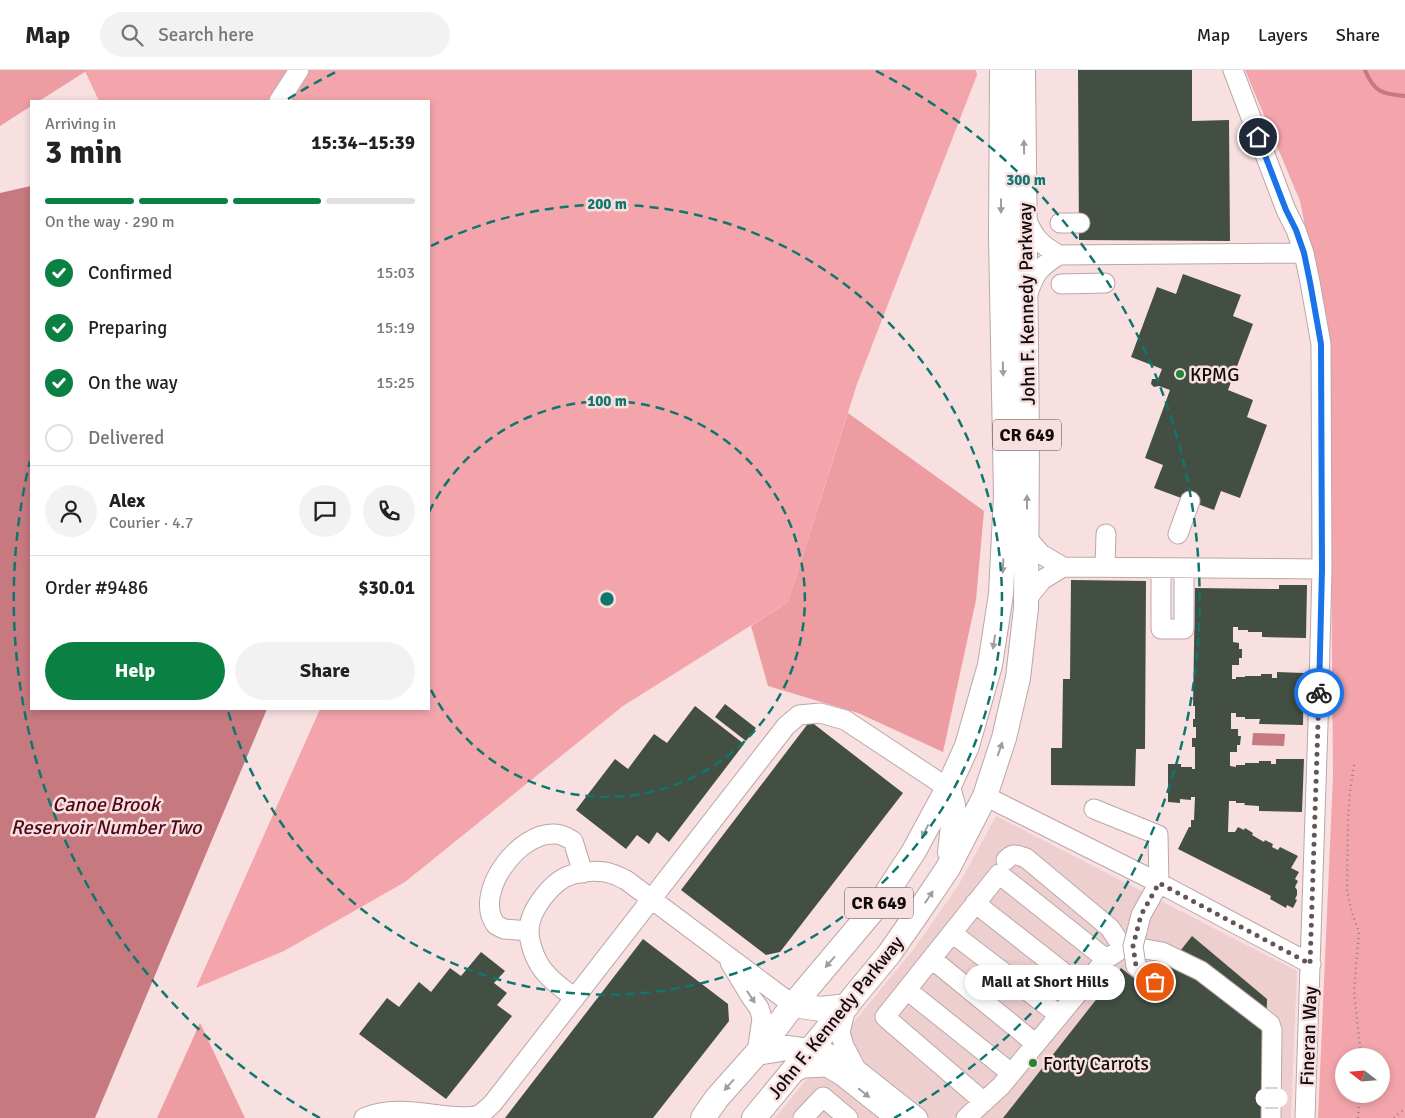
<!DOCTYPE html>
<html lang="en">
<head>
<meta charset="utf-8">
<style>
  :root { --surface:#fff; --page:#f2f2f2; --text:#222; --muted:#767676; --line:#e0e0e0; --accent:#0b8043 }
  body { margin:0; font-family:Signika,sans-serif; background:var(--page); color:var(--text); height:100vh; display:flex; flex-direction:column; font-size:19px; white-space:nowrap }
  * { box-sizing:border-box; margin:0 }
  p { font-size:16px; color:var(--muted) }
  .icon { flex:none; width:28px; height:28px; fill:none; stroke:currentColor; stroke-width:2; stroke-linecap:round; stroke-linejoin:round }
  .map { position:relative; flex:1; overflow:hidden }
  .details { position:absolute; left:30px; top:30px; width:400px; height:610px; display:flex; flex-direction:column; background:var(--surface); border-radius:0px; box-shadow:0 2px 8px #0003 }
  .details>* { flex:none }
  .needle { width:32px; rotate:287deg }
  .controls { position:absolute; left:1335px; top:978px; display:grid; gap:10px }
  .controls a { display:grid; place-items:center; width:55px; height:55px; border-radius:50%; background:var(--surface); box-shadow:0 2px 8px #0003; font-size:25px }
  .pin { position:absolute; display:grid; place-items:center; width:42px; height:42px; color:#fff; margin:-21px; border:2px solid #fff; border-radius:50%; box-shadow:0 1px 5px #0007 }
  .courier { position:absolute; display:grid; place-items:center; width:50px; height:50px; margin:-25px; border:4px solid #1a73e8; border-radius:50%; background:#fff; color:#222; box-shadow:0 1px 6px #0007 }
  .bubble { position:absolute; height:35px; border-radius:18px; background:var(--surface); box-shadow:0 2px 8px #0003; font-size:16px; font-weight:700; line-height:35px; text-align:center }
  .headline em { font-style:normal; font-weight:700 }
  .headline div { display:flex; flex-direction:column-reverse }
  .headline { display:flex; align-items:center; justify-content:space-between; height:85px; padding:0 15px }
  h1 { font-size:32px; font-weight:700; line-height:38px }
  .bar { display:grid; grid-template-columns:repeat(4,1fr); gap:8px 5px; align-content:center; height:60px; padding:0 15px }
  .bar i { height:6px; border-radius:4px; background:var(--line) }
  .bar .active { background:var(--accent) }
  .bar p { grid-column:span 4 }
  .line { display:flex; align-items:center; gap:12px; padding:0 15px; border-top:1px solid var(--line) }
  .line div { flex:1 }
  .round { display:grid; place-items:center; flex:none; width:52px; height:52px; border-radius:26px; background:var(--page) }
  ol { padding:0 15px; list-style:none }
  li { display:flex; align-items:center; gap:15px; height:55px }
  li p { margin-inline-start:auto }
  li .icon { padding:5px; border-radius:50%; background:var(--accent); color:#fff; stroke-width:4 }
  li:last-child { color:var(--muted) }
  li i { width:28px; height:28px; border:2px solid var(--line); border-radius:50% }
  .action { display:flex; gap:10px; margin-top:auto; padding:10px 15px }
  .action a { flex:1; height:58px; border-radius:30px; background:var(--accent); color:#fff; font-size:20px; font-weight:700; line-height:58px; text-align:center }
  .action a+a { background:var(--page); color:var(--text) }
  header { display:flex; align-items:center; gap:30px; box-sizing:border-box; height:70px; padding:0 25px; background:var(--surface); border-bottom:1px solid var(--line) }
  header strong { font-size:24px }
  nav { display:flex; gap:28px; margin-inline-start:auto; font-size:18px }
  .search { width:350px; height:45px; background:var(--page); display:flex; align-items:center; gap:12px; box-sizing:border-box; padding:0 18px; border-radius:28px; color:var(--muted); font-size:19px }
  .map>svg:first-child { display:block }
  .built { fill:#eecfd0 }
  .green { fill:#f3a5ab; fill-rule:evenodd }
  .forest { fill:#ed9ca2 }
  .water { fill:#c6797f }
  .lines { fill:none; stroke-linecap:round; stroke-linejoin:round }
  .stream { stroke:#c6797f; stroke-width:4 }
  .building { fill:#434f43 }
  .minor-casing { stroke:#bca6a7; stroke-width:21 }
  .major-casing { stroke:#bca6a7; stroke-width:26 }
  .path { stroke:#908080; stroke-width:2.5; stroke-dasharray:1 4; stroke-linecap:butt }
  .minor { stroke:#fff; stroke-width:19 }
  .major { stroke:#fff; stroke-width:24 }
  .minor-bridge-casing { stroke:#bca6a7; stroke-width:21; stroke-linecap:butt }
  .minor-bridge { stroke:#fff; stroke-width:19 }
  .oneway { fill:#a09d9d }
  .done { stroke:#625555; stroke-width:5; stroke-dasharray:0 9 }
  .route { stroke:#1a73e8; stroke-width:6 }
  .ring { fill:none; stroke:#0f766e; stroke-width:2.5; stroke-dasharray:9 6 }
  .poi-dot { fill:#258436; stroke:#f8e0e1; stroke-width:2 }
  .labels { text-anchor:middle; stroke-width:5; stroke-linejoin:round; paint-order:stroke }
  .shield { fill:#f8e0e1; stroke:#564a4a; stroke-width:1 }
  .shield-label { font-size:18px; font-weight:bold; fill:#110a0a }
  .street-label { font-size:19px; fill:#110a0a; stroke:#f8e0e1 }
  .poi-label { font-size:19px; fill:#110a0a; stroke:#f8e0e1; text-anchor:start }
  .water-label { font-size:20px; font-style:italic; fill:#4f0819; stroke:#f8e0e1 }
  .centre { fill:#0f766e; stroke:#f8e0e1; stroke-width:2.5 }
  .ring-label { font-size:15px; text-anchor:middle; font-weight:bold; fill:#0f766e; stroke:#f8e0e1; stroke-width:5; stroke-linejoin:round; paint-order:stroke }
</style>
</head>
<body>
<header>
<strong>Map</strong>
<div class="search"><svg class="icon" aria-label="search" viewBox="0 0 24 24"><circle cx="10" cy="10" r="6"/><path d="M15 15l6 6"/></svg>Search here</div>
<nav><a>Map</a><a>Layers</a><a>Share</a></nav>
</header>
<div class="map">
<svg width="1405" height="1048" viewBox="0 0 1405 1048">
  <rect width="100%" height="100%" fill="#f8e0e1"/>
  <path class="built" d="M 996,746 L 1297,901 L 1291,1048 L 775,1048 L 913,880 L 958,816 Z"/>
  <path class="green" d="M 88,0 L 976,0 L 977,5 L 857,314 L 788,532 L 623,636 L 405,812 L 284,881 L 196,918 L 320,639 L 429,639 L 429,31 L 99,31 L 85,1 Z
    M 1245,0 L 1405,0 L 1405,1048 L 1318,1048 L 1333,706 L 1331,458 L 1328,269 L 1300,131 ZM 1344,986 L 1381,986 L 1381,1024 L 1344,1024 Z"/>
  <path class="forest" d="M 0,0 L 88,0 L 39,31 L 31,31 L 31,36 L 0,56 Z
    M 848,343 L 984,441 L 976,530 L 943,682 L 858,643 L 768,616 L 751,556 L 788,532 Z
    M 200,953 L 245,1048 L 157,1048 Z"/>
  <path class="water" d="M 31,116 L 31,639 L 267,639 L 95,1048 L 0,1048 L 0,123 Z
    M 1253,663 L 1285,664 L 1284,676 L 1252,675 Z"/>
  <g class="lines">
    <path class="stream" d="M 1365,0 C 1374,22 1382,24 1405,26"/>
  </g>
  <path class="building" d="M 1078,0 L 1192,0 L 1192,51 L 1229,50 L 1230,171 L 1079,170 Z
    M 1183,204 L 1241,225 L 1233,246 L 1253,254 L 1228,320 L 1253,330 L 1247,347 L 1267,355 L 1240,428 L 1221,421 L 1214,440 L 1154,418 L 1163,395 L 1145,388 L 1170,320 L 1159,316 L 1154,317 L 1151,314 L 1152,309 L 1158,309 L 1162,299 L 1131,287 L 1157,217 L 1176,224 Z
    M 1071,510 L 1146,511 L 1145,679 L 1136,679 L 1135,716 L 1051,715 L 1051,678 L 1062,678 L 1063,609 L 1070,609 Z
    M 1279,515 L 1307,515 L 1306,568 L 1262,567 L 1262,562 L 1248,562 L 1248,560 L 1238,560 L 1238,557 L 1233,557 L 1233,572 L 1239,573 L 1239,579 L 1242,579 L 1242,588 L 1239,588 L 1239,595 L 1232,595 L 1232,609 L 1236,609 L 1236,607 L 1245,607 L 1245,606 L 1261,606 L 1261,604 L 1272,604 L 1272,608 L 1277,608 L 1277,602 L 1304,603 L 1303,655 L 1259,654 L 1260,649 L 1245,649 L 1245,647 L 1236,647 L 1236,643 L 1231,643 L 1231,659 L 1238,659 L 1238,666 L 1241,666 L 1240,675 L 1237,675 L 1237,682 L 1230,682 L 1230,696 L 1236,697 L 1236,695 L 1245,695 L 1245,693 L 1259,693 L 1259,691 L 1271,691 L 1271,694 L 1276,694 L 1276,689 L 1304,689 L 1302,742 L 1259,741 L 1259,736 L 1244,735 L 1245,733 L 1236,733 L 1236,731 L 1229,731 L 1228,762 L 1235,762 L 1238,757 L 1244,760 L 1245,758 L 1253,763 L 1252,765 L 1264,772 L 1265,770 L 1273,774 L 1272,777 L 1278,780 L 1280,777 L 1298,786 L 1291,798 L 1299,802 L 1295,809 L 1298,811 L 1295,817 L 1297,820 L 1297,825 L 1295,829 L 1297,830 L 1293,838 L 1287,835 L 1286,838 L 1270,829 L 1271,826 L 1178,779 L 1189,757 L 1191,757 L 1191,750 L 1194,750 L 1195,727 L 1191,727 L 1191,730 L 1180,729 L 1180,733 L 1168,732 L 1168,694 L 1181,694 L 1181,697 L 1192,697 L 1192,699 L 1195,699 L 1195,677 L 1192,677 L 1192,668 L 1196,668 L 1196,657 L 1193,657 L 1193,649 L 1195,649 L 1195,636 L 1193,636 L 1195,518 L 1279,519 Z
    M 725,634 L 756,658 L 746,671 L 715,647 Z
    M 695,636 L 744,674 L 669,772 L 657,762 L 649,774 L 637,765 L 626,779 L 576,740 L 615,689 L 628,699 L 654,664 L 667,673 Z
    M 810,651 L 903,723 L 780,882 L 766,885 L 681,820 Z
    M 1192,866 L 1267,929 L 1264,1048 L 1003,1048 L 1121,898 L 1149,920 Z
    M 643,869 L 728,934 L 729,951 L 653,1048 L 505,1048 Z
    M 481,882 L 505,901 L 494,913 L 507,923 L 497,935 L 512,946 L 446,1029 L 359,964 L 387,928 L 399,937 L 419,912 L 431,922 L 450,898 L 461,906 Z"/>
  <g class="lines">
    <g class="minor-casing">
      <path id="minor" d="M 1233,0 L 1286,140 L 1296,160 L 1304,183 L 1310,212 L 1321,274 L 1322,499 L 1318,654 L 1305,1048
        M 279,31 L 299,0
        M 1026,148 C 1034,168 1041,175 1059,185 L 1304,183
        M 1060,153 L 1080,153
        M 1061,214 L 1105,213
        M 1027,226 C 1035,203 1038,198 1059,185
        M 1178,464 L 1190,431
        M 1027,468 L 1041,484 L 1063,497
        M 1105,497 L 1106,464
        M 1161,498 L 1161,559 L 1184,559 L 1184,498
        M 1026,530 L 1042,510 L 1063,497 L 1322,499
        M 985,726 L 1159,813 L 1311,894
        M 1094,739 L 1158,765 L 1159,813 L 1141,845 L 1137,861
        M 1006,790 C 1013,782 1017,785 1026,788 L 1110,858 L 1123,878
        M 975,833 L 1082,917
        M 529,861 L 504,859 L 496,855 C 472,824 519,761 555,764 C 562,764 568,768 573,771 L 583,803
        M 952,863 L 1059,945
        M 932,889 L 1036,974
        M 1106,889 L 1123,878 L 1145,879 L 1162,882 L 1201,901 L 1270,954 L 1272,960 L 1271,1048
        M 730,892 L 751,927 L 759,938 L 762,948 L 757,983
        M 907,920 L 1011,1003
        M 575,928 C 562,918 547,908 539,894 C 534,886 529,871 529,861 C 529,840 553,809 574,804 C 585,801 601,800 612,804 C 617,805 621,808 626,810 L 793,935
        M 846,938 L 840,962 L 844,976 L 856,999
        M 809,981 L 826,982 L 856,999 L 918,1048
        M 790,1004 L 804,998 L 827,997 L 842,1006 L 895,1048
        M 364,1048 C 390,1036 421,1043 448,1046 C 458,1047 469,1048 479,1045 C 484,1042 489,1037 493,1033 L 786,656 L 799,645 L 820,643 L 845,650 L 948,718
        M 803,1048 L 823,1027 L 848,1048
        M 966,1048 L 1001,1016 L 1106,889 L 999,804 L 885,947 L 984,1032"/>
    </g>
    <g class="major-casing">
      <path id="major" d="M 948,718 L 953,735 L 954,746 L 950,782
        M 793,935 L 821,939 L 847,936
        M 757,983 L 787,978 L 809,981
        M 703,1048 L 717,1028 L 757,983 L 793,935 L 884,827 L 914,781 L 948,718 L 967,676 L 990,595 L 1001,524 L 1006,425 L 1001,168 L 1002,0
        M 754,1048 L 889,884 L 919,841 L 948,798 L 985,726 L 1004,668 L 1018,608 L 1026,538 L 1027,370 L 1023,0"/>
    </g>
    <path class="path" d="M 1354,695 L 1350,721 L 1348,752 L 1347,821 L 1352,843 L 1359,862 L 1354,921 L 1361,986
      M 1358,1048 L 1360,1024
      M 1394,1048 L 1405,1038"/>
    <use href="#minor" class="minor"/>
    <use href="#major" class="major"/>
    <g class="minor-bridge-casing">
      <path id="minor-bridge" d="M 1137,861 L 1133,876 L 1136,896 L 1155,913
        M 1265,1028 L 1278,1028"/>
    </g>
    <use href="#minor-bridge" class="minor-bridge"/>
  </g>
  <defs><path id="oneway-solid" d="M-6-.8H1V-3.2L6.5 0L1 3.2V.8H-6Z" transform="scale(1.25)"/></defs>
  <g class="oneway">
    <use href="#oneway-solid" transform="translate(1024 77) rotate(-91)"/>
    <use href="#oneway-solid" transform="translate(1001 136) rotate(90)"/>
    <use href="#oneway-solid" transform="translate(1003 299) rotate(89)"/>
    <use href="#oneway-solid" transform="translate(1027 432) rotate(-90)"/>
    <use href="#oneway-solid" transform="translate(1003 496) rotate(93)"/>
    <use href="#oneway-solid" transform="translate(994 572) rotate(99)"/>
    <use href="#oneway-solid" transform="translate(1000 679) rotate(-71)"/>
    <use href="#oneway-solid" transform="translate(925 761) rotate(118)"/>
    <use href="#oneway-solid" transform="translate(929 827) rotate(-56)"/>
    <use href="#oneway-solid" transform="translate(830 892) rotate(131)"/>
    <use href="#oneway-solid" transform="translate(751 927) rotate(56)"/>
    <use href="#oneway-solid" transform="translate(729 1015) rotate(131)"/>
    <use href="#oneway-solid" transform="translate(864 1023) rotate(39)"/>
  </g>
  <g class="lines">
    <path class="done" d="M 1155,912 L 1136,896 L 1133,876 L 1141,845 L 1159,813 L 1310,894 L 1319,623"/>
    <path class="route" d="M 1258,67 L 1286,140 L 1296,160 L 1304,183 L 1310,212 L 1321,274 L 1322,499 L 1319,623"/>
  </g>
  <g class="ring">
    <path d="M429 442A198 198 0 1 1 429 616"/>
    <path d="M431 176A395 395 0 1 1 228 641"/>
    <path d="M320 1048A593 593 0 0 1 30 391M288 29A593 593 0 0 1 338 1M876 1A593 593 0 0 1 894 1048"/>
  </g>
  <g class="poi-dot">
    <circle cx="1180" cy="304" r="5"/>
    <circle cx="1033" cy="993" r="5"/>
  </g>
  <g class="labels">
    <g class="shield">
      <rect x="993" y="349.5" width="68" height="31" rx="4"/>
      <rect x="845" y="817.5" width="68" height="31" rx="4"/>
    </g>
    <g class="shield-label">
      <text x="1027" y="371">CR 649</text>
      <text x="879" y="839">CR 649</text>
    </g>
    <g class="street-label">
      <text transform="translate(1026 234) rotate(-91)" y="7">John F. Kennedy Parkway</text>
      <text transform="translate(835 947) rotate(-51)" y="7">John F. Kennedy Parkway</text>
      <text transform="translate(1308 966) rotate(-88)" y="7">Fineran Way</text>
    </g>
    <g class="poi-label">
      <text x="1190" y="311">KPMG</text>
      <text x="1043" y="1000">Forty Carrots</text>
    </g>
    <g class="water-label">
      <text x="106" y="741">Canoe Brook<tspan x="106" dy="23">Reservoir Number Two</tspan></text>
    </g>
  </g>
  <circle cx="607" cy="529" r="8" class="centre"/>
  <g class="ring-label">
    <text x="1026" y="115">300 m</text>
    <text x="607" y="139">200 m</text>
    <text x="607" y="336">100 m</text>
  </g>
</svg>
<div class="controls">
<a><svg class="needle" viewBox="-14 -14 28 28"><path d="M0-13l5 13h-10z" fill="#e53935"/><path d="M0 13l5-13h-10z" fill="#767676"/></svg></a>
</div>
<div class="pin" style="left:1155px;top:912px;background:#ea580c"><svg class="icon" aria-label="bag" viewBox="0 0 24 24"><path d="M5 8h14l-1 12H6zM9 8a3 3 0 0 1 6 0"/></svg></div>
<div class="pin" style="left:1258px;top:67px;background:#1f2937"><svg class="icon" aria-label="home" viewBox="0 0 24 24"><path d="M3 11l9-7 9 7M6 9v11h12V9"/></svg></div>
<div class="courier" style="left:1319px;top:623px"><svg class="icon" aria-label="bike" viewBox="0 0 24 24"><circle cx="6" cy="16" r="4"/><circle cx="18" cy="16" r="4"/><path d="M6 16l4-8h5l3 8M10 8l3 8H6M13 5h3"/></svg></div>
<div class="bubble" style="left:965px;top:895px;width:160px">Mall at Short Hills</div>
<section class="details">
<div class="headline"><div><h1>3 min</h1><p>Arriving in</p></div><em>15:34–15:39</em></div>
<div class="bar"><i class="active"></i><i class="active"></i><i class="active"></i><i></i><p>On the way · 290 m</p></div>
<ol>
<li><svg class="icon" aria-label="check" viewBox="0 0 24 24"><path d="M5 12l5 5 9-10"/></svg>Confirmed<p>15:03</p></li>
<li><svg class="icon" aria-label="check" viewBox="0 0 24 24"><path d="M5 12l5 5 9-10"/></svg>Preparing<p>15:19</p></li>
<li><svg class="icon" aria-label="check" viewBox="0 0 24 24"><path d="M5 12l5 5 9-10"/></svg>On the way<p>15:25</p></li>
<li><i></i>Delivered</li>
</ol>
<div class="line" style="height:90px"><a class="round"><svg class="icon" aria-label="person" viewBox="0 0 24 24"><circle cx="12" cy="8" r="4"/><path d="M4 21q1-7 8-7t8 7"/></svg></a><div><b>Alex</b><p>Courier · 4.7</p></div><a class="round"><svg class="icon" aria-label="chat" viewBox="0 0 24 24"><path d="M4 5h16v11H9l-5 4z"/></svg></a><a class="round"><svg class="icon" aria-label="phone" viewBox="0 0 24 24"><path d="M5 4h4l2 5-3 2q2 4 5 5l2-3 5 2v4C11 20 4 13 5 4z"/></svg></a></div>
<div class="line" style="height:65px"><div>Order #9486</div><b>$30.01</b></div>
<div class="action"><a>Help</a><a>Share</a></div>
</section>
</div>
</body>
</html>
